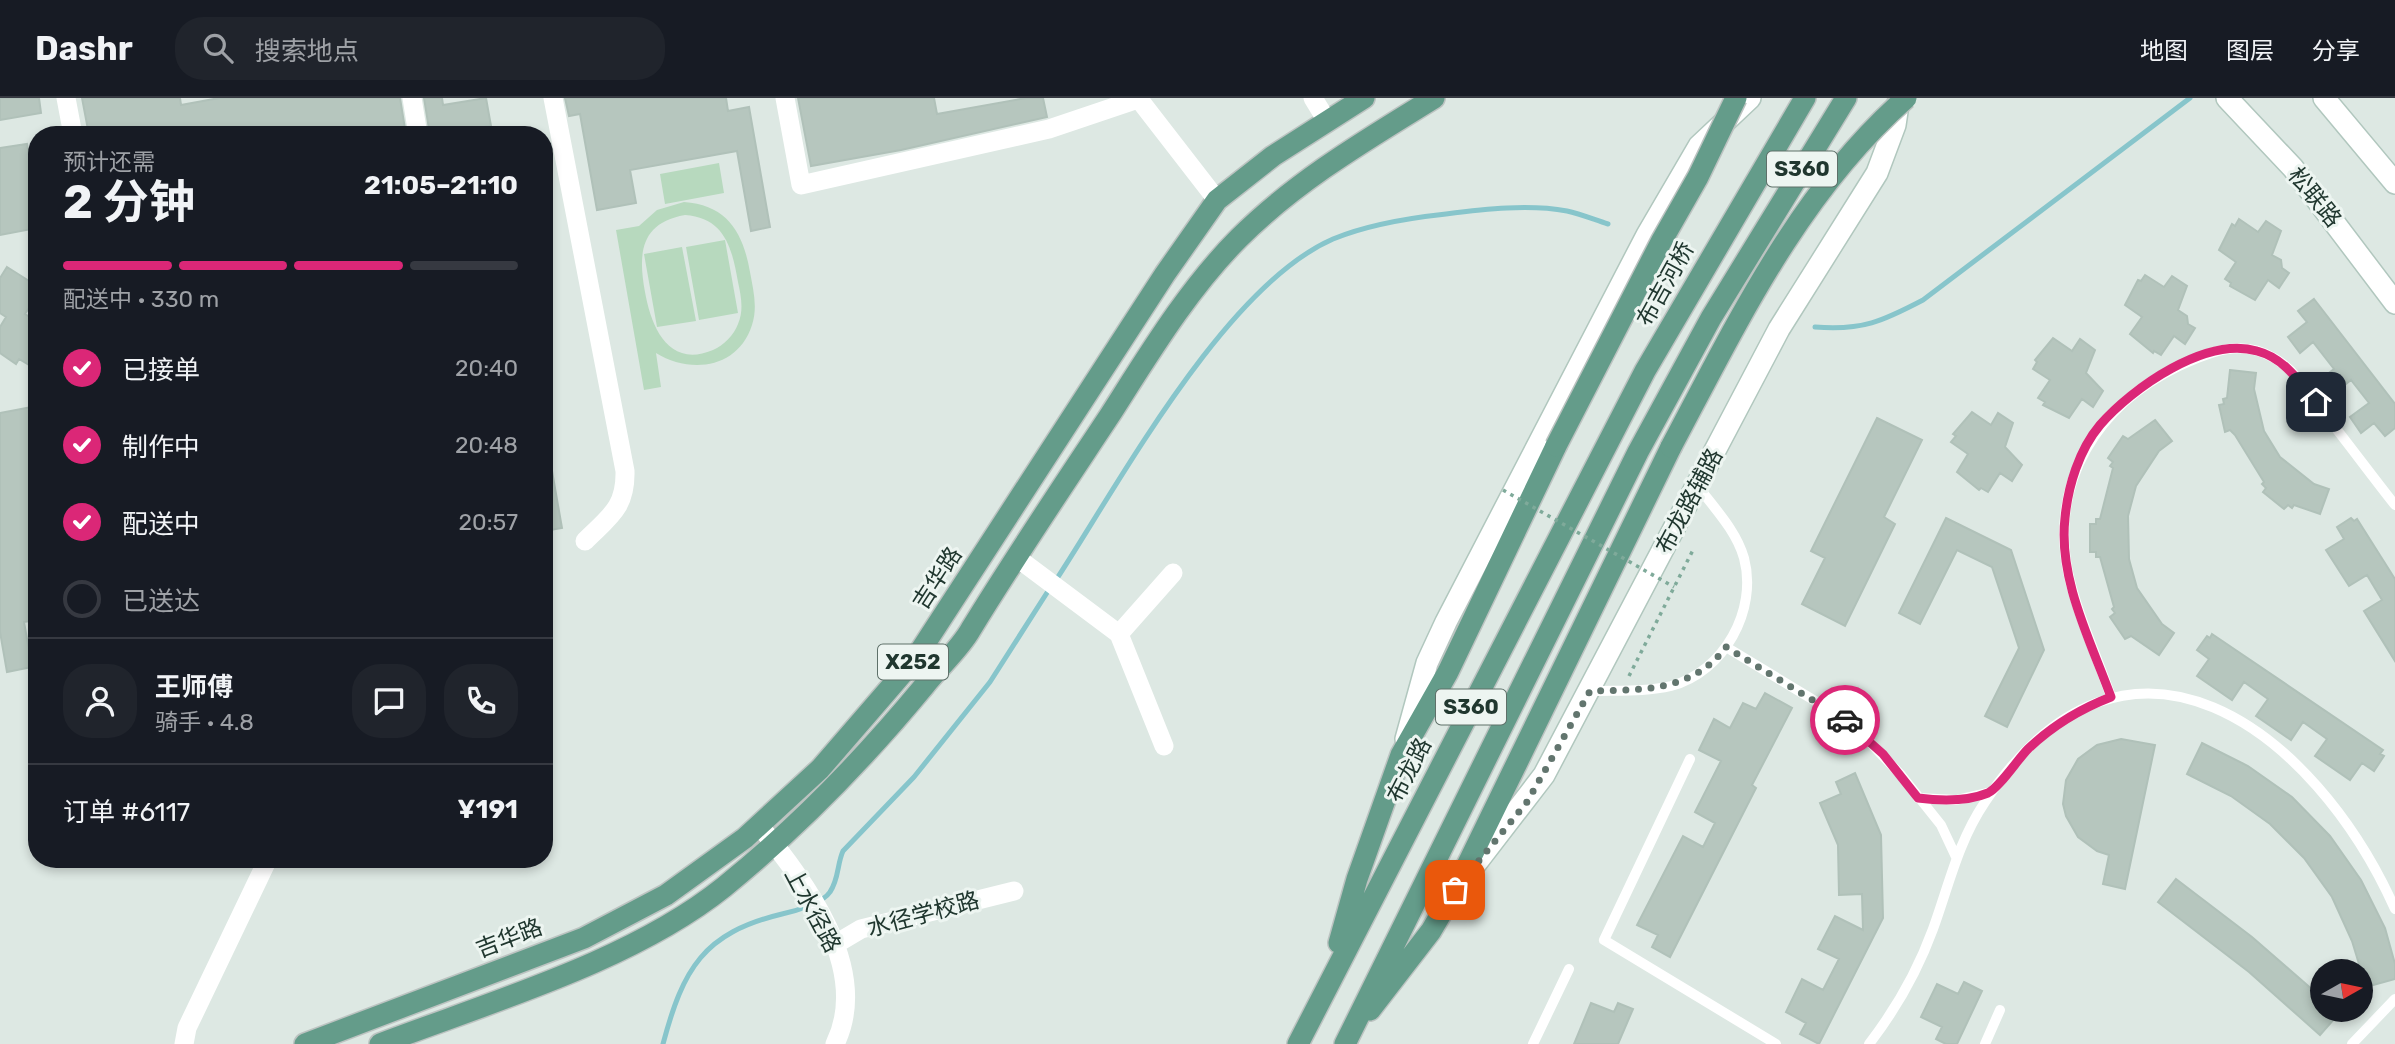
<!DOCTYPE html>
<html lang="zh">
<head>
<meta charset="utf-8">
<style>
  :root { --surface:#171b24; --page:#20242c; --text:#f1f3f6; --muted:#9ea1a6; --line:#363941; --accent:#db2777 }
  body { margin:0; font-family:Rubik,"Noto Sans SC",sans-serif; background:var(--page); color:var(--text); height:100vh; display:flex; flex-direction:column; font-size:26px; white-space:nowrap }
  * { box-sizing:border-box; margin:0 }
  p { font-size:23px; color:var(--muted) }
  .icon { flex:none; width:38px; height:38px; fill:none; stroke:currentColor; stroke-width:2; stroke-linecap:round; stroke-linejoin:round }
  .map { position:relative; flex:1; overflow:hidden }
  .details { position:absolute; left:28px; top:28px; width:525px; height:742px; display:flex; flex-direction:column; background:var(--surface); border-radius:28px; box-shadow:0 4px 10px #0003 }
  .details>* { flex:none }
  .needle { width:46px; rotate:81deg }
  .fabs { position:absolute; left:2310px; top:861px; display:grid; gap:14px }
  .fabs a { display:grid; place-items:center; width:63px; height:63px; border-radius:50%; background:var(--surface); box-shadow:0 4px 10px #0003; font-size:35px }
  .pin { position:absolute; display:grid; place-items:center; width:60px; height:60px; color:#fff; margin:-30px; border-radius:14px; box-shadow:0 4px 10px #0006 }
  .courier { position:absolute; display:grid; place-items:center; width:70px; height:70px; margin:-35px; border:5px solid #db2777; border-radius:50%; background:#fff; color:#222; box-shadow:0 2px 9px #0007 }
  .headline em { font-style:normal; font-weight:700 }
  .headline div { display:flex; flex-direction:column-reverse }
  .headline { display:flex; align-items:center; justify-content:space-between; height:119px; padding:0 35px }
  h1 { font-size:46px; font-weight:700; line-height:52px }
  .bar { display:grid; grid-template-columns:repeat(4,1fr); gap:10px 7px; align-content:center; height:84px; padding:0 35px }
  .bar i { height:9px; border-radius:5px; background:var(--line) }
  .bar .selected { background:var(--accent) }
  .bar p { grid-column:span 4 }
  .line { display:flex; align-items:center; gap:18px; padding:0 35px; border-top:2px solid var(--line) }
  .line div { flex:1 }
  .round { display:grid; place-items:center; flex:none; width:74px; height:74px; border-radius:28px; background:var(--page) }
  ol { padding:0 35px; list-style:none }
  li { display:flex; align-items:center; gap:21px; height:77px }
  li p { margin-inline-start:auto }
  li .icon { padding:7px; border-radius:50%; background:var(--accent); color:#fff; stroke-width:4 }
  li:last-child { color:var(--muted) }
  li i { width:38px; height:38px; border:4px solid var(--line); border-radius:50% }
  header { display:flex; align-items:center; gap:42px; box-sizing:border-box; height:98px; padding:0 35px; background:var(--surface); border-bottom:2px solid var(--line) }
  header strong { font-size:33px }
  nav { display:flex; gap:38px; margin-inline-start:auto; font-size:24px }
  .search { width:490px; height:63px; background:var(--page); display:flex; align-items:center; gap:18px; box-sizing:border-box; padding:0 24px; border-radius:28px; color:var(--muted); font-size:26px }
  .map>svg:first-child { display:block }
  .green { fill:#b7d9be; fill-rule:evenodd }
  .lines { fill:none; stroke-linecap:round; stroke-linejoin:round }
  .stream { stroke:#87c5cb; stroke-width:5 }
  .building { fill:#b6c6be; stroke:#b0c1b9; stroke-width:2 }
  .secondary-casing { stroke:#b1c7be; stroke-width:24 }
  .primary-casing { stroke:#bcc3c1; stroke-width:24 }
  .path { stroke:#7faa9a; stroke-width:3.5; stroke-dasharray:3.5 5; stroke-linecap:butt }
  .lane { stroke:#fff; stroke-width:10 }
  .street { stroke:#fff; stroke-width:19 }
  .secondary { stroke:#fff; stroke-width:21 }
  .primary { stroke:#649c8a; stroke-width:21 }
  .primary-bridge-casing { stroke:#bcc3c1; stroke-width:24; stroke-linecap:butt }
  .path-bridge { stroke:#7faa9a; stroke-width:3.5; stroke-dasharray:3.5 5; stroke-linecap:butt }
  .primary-bridge { stroke:#649c8a; stroke-width:21 }
  .done { stroke:#62756e; stroke-width:7; stroke-dasharray:0 12.6 }
  .route { stroke:#db2777; stroke-width:9 }
  .labels { text-anchor:middle; stroke-width:6; stroke-linejoin:round; paint-order:stroke }
  .shield { fill:#edf5f1; stroke:#5e7069; stroke-width:2 }
  .shield-label { font-size:21px; font-weight:bold; fill:#20372f }
  .street-label { font-size:23px; fill:#20372f; stroke:#edf5f1 }
</style>
</head>
<body>
<header>
<strong>Dashr</strong>
<div class="search"><svg class="icon" aria-label="search" viewBox="0 0 24 24"><circle cx="10" cy="10" r="6"/><path d="M15 15l6 6"/></svg>搜索地点</div>
<nav><a>地图</a><a>图层</a><a>分享</a></nav>
</header>
<div class="map">
<svg width="2395" height="946" viewBox="0 0 2395 946">
  <rect width="100%" height="100%" fill="#dde8e3"/>
  <path class="green" d="M 719,65 L 724,95 L 665,106 L 660,76 Z
    M 684,104 C 727,107 743,134 750,174 C 753,191 758,209 752,227 C 738,271 690,276 656,255 L 661,289 L 644,292 L 616,132 L 639,128 L 657,112 ZM 685,117 C 725,120 732,150 738,184 C 741,198 744,212 738,226 C 734,237 724,247 713,252 C 668,271 651,228 645,194 C 638,156 640,125 685,117 Z
    M 725,142 L 738,215 L 699,222 L 686,149 Z
    M 682,149 L 696,223 L 657,229 L 644,156 Z"/>
  <g class="lines">
    <path class="stream" d="M 1815,229 C 1862,233 1883,223 1923,202 L 2190,0
      M 1056,482 C 1120,384 1225,188 1333,141 C 1367,127 1409,120 1446,116 C 1485,111 1529,106 1567,113 C 1581,116 1595,122 1608,126
      M 663,946 C 683,871 703,835 782,816 C 796,813 823,805 830,794 C 839,781 837,766 843,753 L 914,679 L 990,584 L 1050,490"/>
  </g>
  <path class="building" d="M 0,0 L 39,0 L 41,15 L 0,22 Z
    M 82,0 L 180,0 L 181,7 L 219,0 L 400,0 L 406,37 L 219,37 L 218,30 L 180,37 L 89,37 Z
    M 424,0 L 442,0 L 443,7 L 486,0 L 491,28 L 430,37 Z
    M 565,0 L 726,0 L 728,13 L 749,9 L 770,129 L 751,133 L 737,53 L 630,72 L 636,105 L 597,112 L 580,16 L 569,18 Z
    M 798,0 L 934,0 L 937,16 L 1026,0 L 1043,0 L 1047,19 L 901,52 L 811,68 Z
    M 27,46 L 37,103 L 37,130 L 0,137 L 0,50 Z
    M 2239,121 L 2258,134 L 2266,123 L 2281,133 L 2272,157 L 2281,162 L 2282,170 L 2289,175 L 2279,190 L 2268,182 L 2255,202 L 2230,188 L 2231,185 L 2225,181 L 2236,164 L 2219,152 L 2232,126 L 2235,128 Z
    M 7,169 L 37,188 L 37,198 L 25,216 L 37,224 L 37,255 L 29,267 L 19,261 L 16,266 L 0,255 L 0,229 L 6,219 L 0,215 L 0,180 Z
    M 2145,177 L 2164,189 L 2172,178 L 2187,188 L 2178,212 L 2187,218 L 2188,226 L 2195,230 L 2185,246 L 2174,238 L 2161,257 L 2154,253 L 2153,255 L 2130,236 L 2142,219 L 2125,207 L 2138,182 L 2141,183 Z
    M 2314,201 L 2395,306 L 2395,330 L 2385,338 L 2374,325 L 2361,335 L 2350,319 L 2369,305 L 2351,282 L 2332,297 L 2321,281 L 2334,271 L 2313,244 L 2300,255 L 2288,239 L 2307,224 L 2298,213 Z
    M 2053,240 L 2072,253 L 2080,241 L 2095,252 L 2086,275 L 2103,293 L 2093,309 L 2082,301 L 2069,320 L 2043,307 L 2045,304 L 2038,300 L 2050,282 L 2033,271 L 2037,264 L 2035,262 Z
    M 2230,272 L 2256,275 L 2254,291 L 2264,333 L 2280,359 L 2314,386 L 2329,391 L 2320,416 L 2294,407 L 2292,410 L 2288,407 L 2284,411 L 2263,394 L 2266,390 L 2262,386 L 2264,384 L 2235,337 L 2230,332 L 2225,334 L 2219,307 L 2224,306 L 2223,301 L 2227,300 Z
    M 37,308 L 37,522 L 24,524 L 32,569 L 7,574 L 0,534 L 0,315 Z
    M 1972,314 L 1991,327 L 1998,315 L 2013,325 L 2005,349 L 2022,367 L 2012,383 L 2000,375 L 1988,394 L 1981,390 L 1979,392 L 1957,374 L 1968,356 L 1951,344 L 1956,338 L 1953,336 Z
    M 1877,320 L 1922,342 L 1884,419 L 1895,426 L 1845,528 L 1802,506 L 1825,460 L 1811,453 Z
    M 2155,322 L 2172,343 L 2159,353 L 2136,388 L 2128,418 L 2129,461 L 2137,490 L 2162,526 L 2174,535 L 2159,557 L 2131,538 L 2125,541 L 2110,519 L 2115,515 L 2112,511 L 2114,509 L 2100,459 L 2096,459 L 2096,454 L 2090,454 L 2090,426 L 2096,426 L 2096,421 L 2100,421 L 2113,370 L 2110,368 L 2113,364 L 2108,360 L 2123,338 L 2128,341 Z
    M 552,373 L 562,430 L 544,433 L 544,374 Z
    M 1946,420 L 2011,452 L 2044,552 L 2007,629 L 1985,618 L 2019,550 L 1992,469 L 1957,452 L 1920,526 L 1899,515 Z
    M 2351,420 L 2354,423 L 2357,421 L 2395,481 L 2395,563 L 2364,513 L 2382,502 L 2367,477 L 2349,488 L 2326,452 L 2344,441 L 2337,429 Z
    M 2212,536 L 2383,652 L 2380,656 L 2384,658 L 2374,673 L 2362,665 L 2350,682 L 2315,658 L 2327,641 L 2303,624 L 2291,642 L 2256,618 L 2268,601 L 2244,584 L 2232,602 L 2197,578 L 2209,561 L 2197,552 L 2207,538 L 2210,540 Z
    M 1765,595 L 1792,610 L 1752,687 L 1756,690 L 1670,859 L 1652,849 L 1658,837 L 1637,827 L 1683,738 L 1703,749 L 1715,725 L 1695,714 L 1721,663 L 1699,652 L 1714,621 L 1730,630 L 1743,605 L 1756,611 Z
    M 2121,641 L 2155,647 L 2125,791 L 2103,786 L 2109,757 L 2097,753 L 2078,739 L 2066,718 L 2063,706 L 2066,682 L 2078,661 L 2097,647 Z
    M 2202,645 L 2248,668 L 2292,699 L 2330,738 L 2361,782 L 2385,830 L 2395,866 L 2395,881 L 2366,889 L 2352,843 L 2332,799 L 2304,760 L 2270,726 L 2231,698 L 2187,676 Z
    M 1855,675 L 1881,737 L 1883,820 L 1819,946 L 1800,936 L 1806,925 L 1786,914 L 1802,881 L 1823,892 L 1839,861 L 1818,851 L 1835,818 L 1863,832 L 1862,796 L 1839,797 L 1838,747 L 1820,705 L 1841,696 L 1836,684 Z
    M 2176,781 L 2252,839 L 2322,900 L 2322,912 L 2342,912 L 2320,937 L 2249,874 L 2158,804 Z
    M 1964,884 L 1982,893 L 1957,946 L 1946,946 L 1936,941 L 1942,929 L 1921,919 L 1937,886 L 1958,896 Z
    M 1591,905 L 1614,914 L 1618,905 L 1633,911 L 1618,946 L 1574,946 Z"/>
  <g class="lines">
    <g class="secondary-casing">
      <path id="secondary" d="M 2227,0 L 2293,70 L 2395,205
        M 2324,0 L 2395,85
        M 1406,641 L 1427,565 L 1446,524 L 1647,137 L 1699,48 L 1750,0
        M 1467,777 L 1544,677 L 1779,231 L 1877,75 L 1895,27 L 1899,0"/>
    </g>
    <g class="primary-casing">
      <path id="primary" d="M 1339,845 L 1357,781 L 1401,657 L 1448,574 L 1556,348
        M 1370,912 L 1431,833 L 1455,792 L 1671,349
        M 305,946 L 584,840 L 666,797 L 745,740 L 820,671 L 915,561 L 1165,176 L 1217,102 L 1273,58 L 1364,0
        M 380,946 C 490,904 632,863 724,789 C 798,729 864,661 925,587 C 939,569 960,551 971,531 C 1015,459 1063,388 1110,317 C 1149,256 1188,191 1239,140 C 1296,83 1366,42 1434,0
        M 1298,946 L 1645,273 L 1805,0
        M 1345,946 L 1638,354 L 1711,220 L 1846,0"/>
    </g>
    <path class="path" d="M 1629,578 L 1693,452"/>
    <path class="lane" d="M 1726,549 L 1840,618 L 1862,636 L 1901,677 L 1941,727 L 1956,759
      M 1590,593 C 1617,592 1645,594 1671,588 C 1724,574 1758,512 1744,460 C 1736,432 1714,410 1697,387
      M 2111,599 C 2097,558 2077,516 2068,474 C 2050,382 2098,307 2179,268 C 2211,253 2242,241 2274,260 C 2297,273 2312,299 2327,319 C 2350,348 2372,378 2395,407
      M 1690,661 L 1604,842 L 1776,946
      M 1918,700 L 1956,702 L 1991,694
      M 1533,946 L 1569,871
      M 1869,946 C 1896,911 1918,872 1933,831 C 1949,787 1958,744 1985,704 C 2127,488 2315,632 2395,811
      M 1985,946 L 2000,912
      M 2352,946 L 2395,901"/>
    <path class="street" d="M 66,0 L 73,37
      M 412,0 L 418,37
      M 553,0 L 625,373 C 626,410 609,419 585,443
      M 785,0 L 801,87 L 1049,31 L 1138,1
      M 1138,0 L 1217,102
      M 1313,0 L 1327,23
      M 1016,459 L 1119,536 L 1164,648
      M 1119,536 L 1173,475
      M 759,727 C 804,783 872,870 835,946
      M 834,847 L 861,831 L 1014,793
      M 184,946 L 187,930 L 268,761"/>
    <use href="#secondary" class="secondary"/>
    <use href="#primary" class="primary"/>
    <g class="primary-bridge-casing">
      <path id="primary-bridge" d="M 1556,348 L 1661,144 L 1698,79 L 1736,0
        M 1671,349 C 1737,225 1799,94 1906,0"/>
    </g>
    <path class="path-bridge" d="M 1503,392 L 1674,489"/>
    <use href="#primary-bridge" class="primary-bridge"/>
  </g>
  <g class="lines">
    <path class="done" d="M 1455,792 L 1527,704 L 1590,593 C 1640,592 1693,594 1726,549 L 1845,622"/>
    <path class="route" d="M 1845,622 L 1883,656 L 1918,700 C 1941,703 1966,704 1988,695 C 1999,690 2018,661 2028,651 C 2053,627 2080,611 2111,599 C 2091,544 2058,481 2065,420 C 2068,388 2079,352 2100,327 C 2132,290 2206,238 2257,253 C 2284,260 2299,283 2316,304"/>
  </g>
  <g class="labels">
    <g class="shield">
      <rect x="1767" y="53.5" width="70" height="35" rx="5"/>
      <rect x="878" y="546.5" width="70" height="35" rx="5"/>
      <rect x="1436" y="591.5" width="70" height="35" rx="5"/>
    </g>
    <g class="shield-label">
      <text x="1802" y="78">S360</text>
      <text x="913" y="571">X252</text>
      <text x="1471" y="616">S360</text>
    </g>
    <g class="street-label">
      <text transform="translate(2315 99) rotate(51)" y="8">松联路</text>
      <text transform="translate(1665 186) rotate(-61)" y="8">布吉河桥</text>
      <text transform="translate(1689 403) rotate(-62)" y="8">布龙路辅路</text>
      <text transform="translate(937 480) rotate(-57)" y="8">吉华路</text>
      <text transform="translate(1409 672) rotate(-63)" y="8">布龙路</text>
      <text transform="translate(813 812) rotate(62)" y="8">上水径路</text>
      <text transform="translate(923 816) rotate(-15)" y="8">水径学校路</text>
      <text transform="translate(509 840) rotate(-21)" y="8">吉华路</text>
    </g>
  </g>
</svg>
<div class="fabs">
<a><svg class="needle" viewBox="-14 -14 28 28"><path d="M0-13l5 13h-10z" fill="#e53935"/><path d="M0 13l5-13h-10z" fill="#9ea1a6"/></svg></a>
</div>
<div class="pin" style="left:1455px;top:792px;background:#ea580c"><svg class="icon" aria-label="bag" viewBox="0 0 24 24"><path d="M5 8h14l-1 12H6zM9 8a3 3 0 0 1 6 0"/></svg></div>
<div class="pin" style="left:2316px;top:304px;background:#1f2937"><svg class="icon" aria-label="home" viewBox="0 0 24 24"><path d="M3 11l9-7 9 7M6 9v11h12V9"/></svg></div>
<div class="courier" style="left:1845px;top:622px"><svg class="icon" aria-label="car" viewBox="0 0 24 24"><path d="M5 17H2v-5l4-1 3-4h7l3 4 3 1v5h-3M9 17h6M6 11h13"/><circle cx="7" cy="17" r="2"/><circle cx="17" cy="17" r="2"/></svg></div>
<section class="details">
<div class="headline"><div><h1>2 分钟</h1><p>预计还需</p></div><em>21:05–21:10</em></div>
<div class="bar"><i class="selected"></i><i class="selected"></i><i class="selected"></i><i></i><p>配送中 · 330 m</p></div>
<ol>
<li><svg class="icon" aria-label="check" viewBox="0 0 24 24"><path d="M5 12l5 5 9-10"/></svg>已接单<p>20:40</p></li>
<li><svg class="icon" aria-label="check" viewBox="0 0 24 24"><path d="M5 12l5 5 9-10"/></svg>制作中<p>20:48</p></li>
<li><svg class="icon" aria-label="check" viewBox="0 0 24 24"><path d="M5 12l5 5 9-10"/></svg>配送中<p>20:57</p></li>
<li><i></i>已送达</li>
</ol>
<div class="line" style="height:126px"><a class="round"><svg class="icon" aria-label="person" viewBox="0 0 24 24"><circle cx="12" cy="8" r="4"/><path d="M4 21q1-7 8-7t8 7"/></svg></a><div><b>王师傅</b><p>骑手 · 4.8</p></div><a class="round"><svg class="icon" aria-label="chat" viewBox="0 0 24 24"><path d="M4 5h16v11H9l-5 4z"/></svg></a><a class="round"><svg class="icon" aria-label="phone" viewBox="0 0 24 24"><path d="M5 4h4l2 5-3 2q2 4 5 5l2-3 5 2v4C11 20 4 13 5 4z"/></svg></a></div>
<div class="line" style="height:91px"><div>订单 #6117</div><b>¥191</b></div>
</section>
</div>
</body>
</html>
